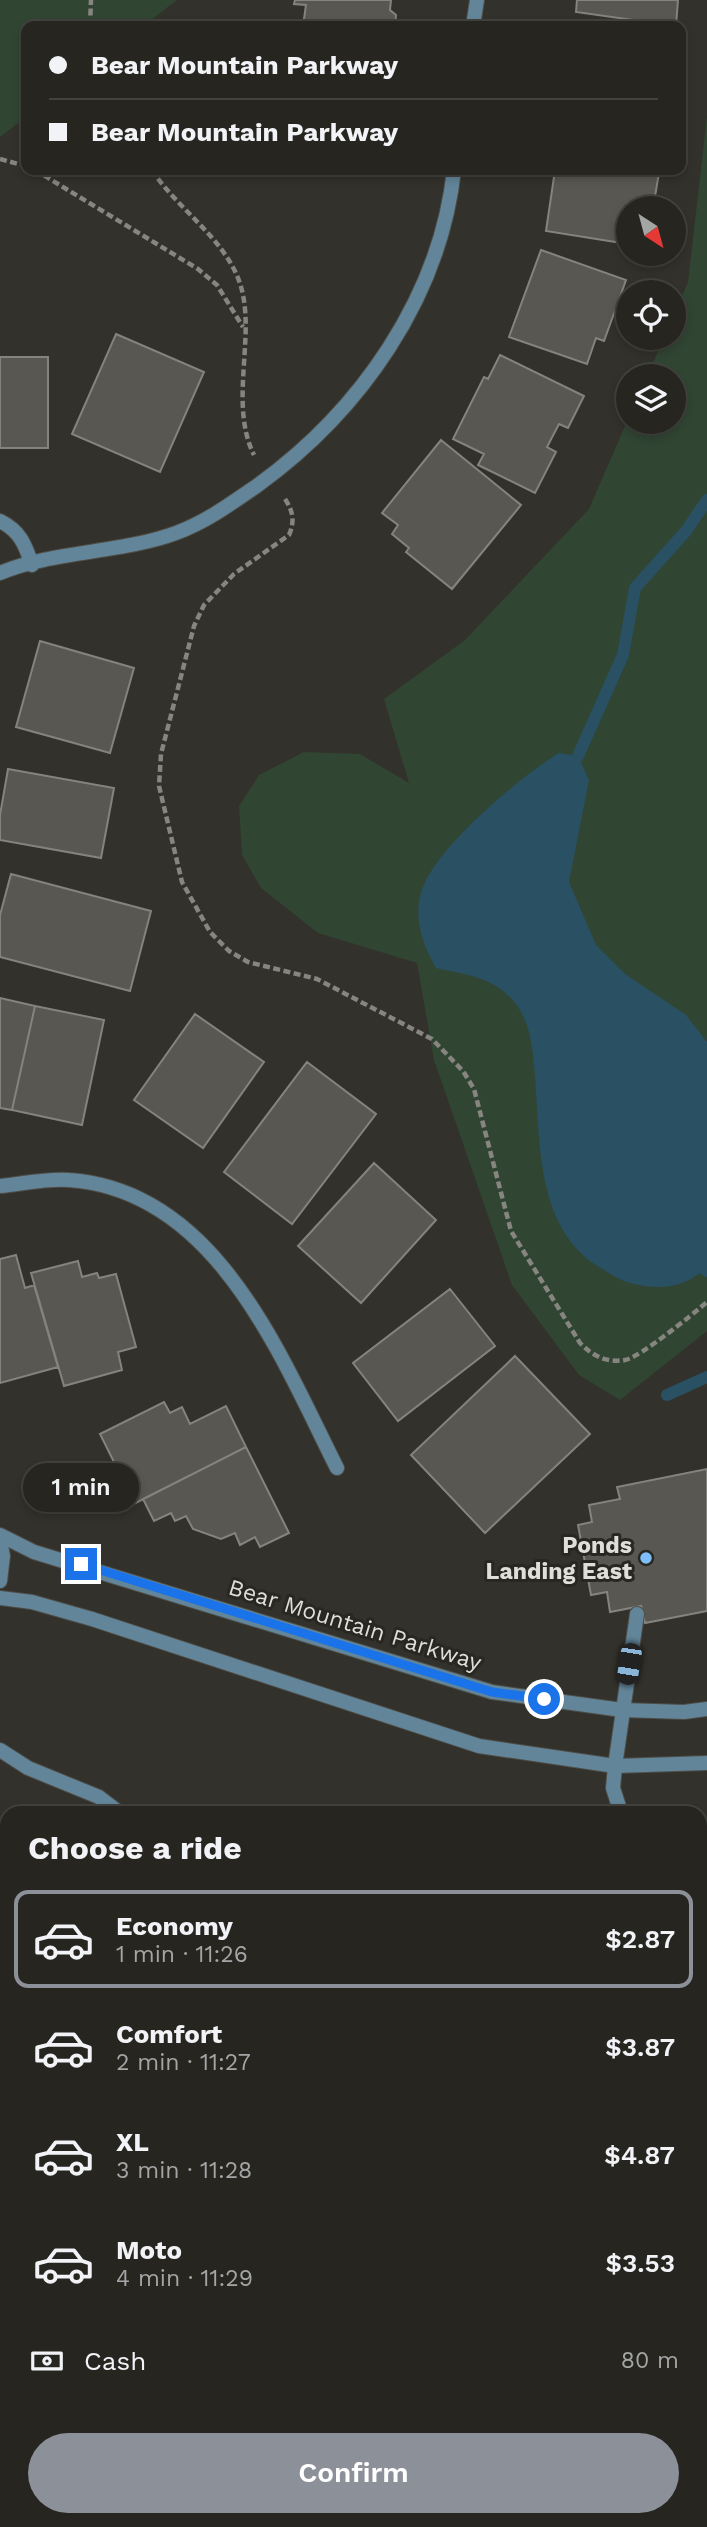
<!DOCTYPE html>
<html lang="en">
<head>
<meta charset="utf-8">
<style>
  body { margin:0; font-family:"Work Sans",sans-serif; background:#2e2d29; color:#f1f3f6; height:100vh; display:flex; flex-direction:column; font-size:26px; white-space:nowrap }
  * { box-sizing:border-box; margin:0 }
  p { font-size:23px; color:#a4a5a5 }
  .icon { flex:none; width:38px; height:38px; fill:none; stroke:currentColor; stroke-width:2; stroke-linecap:round; stroke-linejoin:round }
  .map { position:relative; flex:1; overflow:hidden }
  .side { position:absolute; left:0px; top:1806px; width:707px; height:721px; display:flex; flex-direction:column; background:#262520; border-radius:21px 21px 0 0; box-shadow:0 4px 10px #0003,0 0 0 2px #42423e }
  .side>* { flex:none }
  .banner { position:absolute; left:21px; top:21px; width:665px; height:154px; border-radius:14px; box-shadow:0 4px 10px #0003,0 0 0 2px #42423e; display:grid; align-content:center; height:154px; padding:0 28px; background:#262520 }
  .needle { width:46px; rotate:144deg }
  .buttons { position:absolute; left:616px; top:196px; display:grid; gap:14px }
  .buttons a { display:grid; place-items:center; width:70px; height:70px; border-radius:50%; background:#262520; box-shadow:0 4px 10px #0003,0 0 0 2px #42423e; font-size:35px }
  .end { position:absolute; width:32px; height:32px; margin:-16px; border:9px solid #1a73e8; background:#fff; box-shadow:0 0 0 4px #fff }
  .from { border-radius:50% }
  .bubble { position:absolute; height:49px; border-radius:24px; background:#262520; box-shadow:0 4px 10px #0003,0 0 0 2px #42423e; font-size:23px; font-weight:600; line-height:49px; text-align:center }
  .car { position:absolute; width:21px; height:42px; margin:-21px -10px; border-radius:9px; box-shadow:0 0 5px 2px #0007; background:linear-gradient(#222 24%,#8ab4d8 0 40%,#222 0 76%,#8ab4d8 0 86%,#222 0) }
  .banner b { display:flex; align-items:center; gap:24px; height:66px; font-size:26px }
  .banner b+b { border-top:2px solid #42423e }
  .banner i { width:18px; height:18px; background:#f1f3f6 }
  ul { padding:0; list-style:none }
  li { display:flex; align-items:center; gap:21px; height:98px; margin:0 14px 10px; padding:0 14px; border:4px solid transparent; border-radius:14px }
  li div { flex:1 }
  li b { display:block; font-size:26px }
  li em { font-style:normal; font-weight:600 }
  li.on { border-color:#8c9099 }
  li>.icon { width:63px; height:63px; stroke-width:1.5 }
  h2 { padding:0 28px; font-size:32px; line-height:84px }
  .pay { display:flex; align-items:center; gap:18px; height:77px; padding:0 28px; font-size:26px }
  .pay p { margin-inline-start:auto }
  .primary-button { display:flex; gap:14px; margin-top:auto; padding:14px 28px }
  .primary-button a { flex:1; height:80px; border-radius:42px; background:#8c9099; color:#fff; font-size:28px; font-weight:600; line-height:80px; text-align:center }
  .map>svg:first-child { display:block }
  .green { fill:#314533 }
  .water { fill:#2a5064 }
  .lines { fill:none; stroke-linecap:round; stroke-linejoin:round }
  .stream { stroke:#2a5064; stroke-width:12 }
  .building { fill:#585751; stroke:#85837d; stroke-width:2 }
  .service-casing { stroke:#4e4d47; stroke-width:16 }
  .minor-casing { stroke:#4e4d47; stroke-width:16 }
  .tertiary-casing { stroke:#4e4d47; stroke-width:16 }
  .path { stroke:#868580; stroke-width:4.5; stroke-dasharray:7 3.5; stroke-linecap:butt }
  .service { stroke:#62859a; stroke-width:14 }
  .minor { stroke:#62859a; stroke-width:14 }
  .tertiary { stroke:#62859a; stroke-width:14 }
  .route { stroke:#1a73e8; stroke-width:9 }
  .poi-dot { fill:#7ebdf9; stroke:#282721; stroke-width:2.5 }
  .labels { text-anchor:middle; dominant-baseline:central; stroke-width:6; stroke-linejoin:round; paint-order:stroke }
  .poi-label { font-size:23px; font-weight:bold; fill:#dfdeda; stroke:#282721; text-anchor:end }
  .street-label { font-size:23px; fill:#dfdeda; stroke:#282721 }
</style>
</head>
<body>
<div class="map">
<svg width="707" height="2527" viewBox="0 0 707 2527">
  <rect width="100%" height="100%" fill="#32312b"/>
  <path class="green" d="M 0,0 L 177,0 L 143,26 L 26,26 L 26,117 L 0,137 Z
    M 707,116 L 707,1331 L 620,1400 L 579,1375 L 512,1285 L 434,1060 L 417,963 L 318,933 L 261,888 L 242,855 L 239,806 L 259,775 L 304,752 L 360,754 L 409,783 L 384,699 L 465,640 L 589,509 L 628,419 L 628,422 L 674,422 L 674,376 L 647,376 L 664,338 L 674,338 L 674,315 L 688,282 Z
    M 0,1991 L 7,2003 L 7,2520 L 569,2520 L 576,2527 L 0,2527 Z"/>
  <path class="water" d="M 559,753 L 578,756 L 589,780 L 569,882 L 596,945 L 625,974 L 686,1015 L 707,1042 L 707,1266 C 686,1288 663,1290 634,1284 C 620,1281 609,1273 596,1265 C 536,1226 540,1140 535,1076 C 533,1052 531,1024 516,1004 C 495,977 467,975 436,968 C 422,944 412,915 423,887 C 439,845 521,776 559,753 Z"/>
  <g class="lines">
    <path class="stream" d="M 578,756 L 623,655 L 635,588 L 686,531 L 707,500
      M 704,1269 L 707,1271
      M 667,1395 L 707,1377
      M 0,2257 L 7,2257
      M 383,2520 L 384,2527"/>
  </g>
  <path class="building" d="M 295,0 L 391,0 L 390,10 L 396,15 L 395,26 L 303,26 L 306,5 L 294,4 Z
    M 577,0 L 678,0 L 676,26 L 576,12 Z
    M 555,170 L 647,170 L 659,173 L 653,208 L 628,208 L 628,244 L 546,231 Z
    M 541,250 L 626,280 L 604,341 L 596,338 L 587,364 L 509,337 Z
    M 116,334 L 204,372 L 160,472 L 72,434 Z
    M 500,355 L 584,396 L 568,428 L 559,424 L 547,447 L 556,452 L 535,493 L 478,465 L 484,454 L 453,439 L 484,377 L 488,379 Z
    M 0,357 L 48,357 L 48,448 L 0,448 Z
    M 441,440 L 521,505 L 452,589 L 406,552 L 409,548 L 392,534 L 398,525 L 382,513 Z
    M 40,641 L 134,668 L 110,753 L 16,727 Z
    M 8,769 L 114,788 L 101,858 L 0,840 L 0,815 Z
    M 11,874 L 151,911 L 130,991 L 0,957 L 0,915 Z
    M 0,998 L 35,1006 L 12,1110 L 0,1108 Z
    M 35,1006 L 104,1020 L 82,1125 L 12,1110 Z
    M 195,1014 L 264,1062 L 203,1148 L 134,1100 Z
    M 307,1062 L 376,1114 L 292,1224 L 224,1172 Z
    M 374,1163 L 436,1220 L 361,1303 L 298,1246 Z
    M 16,1255 L 25,1288 L 34,1285 L 58,1367 L 0,1383 L 0,1259 Z
    M 78,1261 L 82,1277 L 97,1273 L 99,1278 L 116,1274 L 136,1347 L 118,1352 L 122,1370 L 64,1386 L 31,1273 Z
    M 450,1289 L 495,1346 L 398,1421 L 353,1363 Z
    M 515,1356 L 590,1434 L 485,1533 L 411,1455 Z
    M 164,1402 L 170,1413 L 182,1407 L 190,1424 L 226,1406 L 246,1447 L 126,1508 L 109,1475 L 118,1470 L 100,1434 Z
    M 246,1447 L 289,1533 L 260,1547 L 255,1537 L 240,1545 L 235,1533 L 221,1539 L 193,1529 L 186,1516 L 175,1521 L 171,1513 L 154,1521 L 143,1499 Z
    M 707,1469 L 707,1611 L 645,1623 L 641,1606 L 610,1612 L 607,1592 L 591,1595 L 578,1525 L 592,1522 L 589,1505 L 620,1499 L 617,1487 Z
    M 707,2367 L 707,2446 L 700,2452 L 700,2373 Z
    M 707,2461 L 707,2527 L 668,2527 L 662,2520 L 700,2520 L 700,2467 Z"/>
  <g class="lines">
    <defs>
      <path id="service" d="M 621,1813 L 613,1788 L 615,1766 L 637,1614
        M 700,1934 L 707,1941"/>
      <path id="minor" d="M 473,26 L 477,0
        M 0,521 C 20,531 25,544 32,565
        M 0,573 C 52,551 122,553 176,533 C 206,522 232,503 258,485 C 360,411 440,298 454,170
        M 0,1186 C 22,1184 47,1178 69,1180 C 216,1190 280,1355 337,1468
        M 0,1750 L 28,1768 L 99,1797 L 120,1813
        M 700,2278 L 707,2287"/>
      <path id="tertiary" d="M 0,1535 L 34,1552 L 492,1692 L 622,1710 L 684,1712 L 707,1709
        M 0,1540 L 3,1556 L 0,1581
        M 0,1598 L 32,1602 L 92,1619 L 479,1746 L 615,1766 L 707,1763"/>
    </defs>
    <use href="#service" class="service-casing"/>
    <use href="#minor" class="minor-casing"/>
    <use href="#tertiary" class="tertiary-casing"/>
    <path class="path" d="M 90,26 L 91,0
      M 0,159 L 26,166
      M 35,170 L 198,269 L 217,285 L 243,327
      M 152,170 C 179,212 233,243 243,295 C 253,344 230,407 254,455
      M 285,499 C 293,511 295,521 289,535 L 234,574 L 204,605 L 194,626 L 161,754 L 159,786 L 182,882 L 210,932 L 229,951 L 248,962 L 317,979 L 432,1039 L 463,1071 L 474,1089 L 511,1231 L 580,1343 C 593,1356 606,1363 625,1360 C 639,1358 693,1314 707,1302"/>
    <use href="#service" class="service"/>
    <use href="#minor" class="minor"/>
    <use href="#tertiary" class="tertiary"/>
  </g>
  <g class="lines">
    <path class="route" d="M 81,1564 L 492,1692 L 544,1699"/>
  </g>
  <circle class="poi-dot" cx="646" cy="1558" r="7"/>
  <g class="labels">
    <g class="poi-label">
      <text x="632" y="1545">Ponds<tspan x="632" dy="26">Landing East</tspan></text>
    </g>
    <g class="street-label">
      <text transform="translate(355 1625) rotate(17)">Bear Mountain Parkway</text>
    </g>
  </g>
</svg>
<div class="buttons">
<a><svg class="needle" viewBox="-14 -14 28 28"><path d="M0-13l5 13h-10z" fill="#e53935"/><path d="M0 13l5-13h-10z" fill="#a4a5a5"/></svg></a>
<a><svg class="icon" aria-label="locate" viewBox="0 0 24 24"><circle cx="12" cy="12" r="6"/><path d="M12 2v4M12 18v4M2 12h4M18 12h4"/></svg></a>
<a><svg class="icon" aria-label="layers" viewBox="0 0 24 24"><path d="M12 4l9 5-9 5-9-5zM3 14l9 5 9-5"/></svg></a>
</div>
<i class="end from" style="left:544px;top:1699px"></i>
<i class="end" style="left:81px;top:1564px"></i>
<div class="bubble" style="left:23px;top:1463px;width:116px">1 min</div>
<i class="car" style="left:629px;top:1664px;rotate:189deg"></i>
<div class="banner">
<b><i class="from"></i>Bear Mountain Parkway</b>
<b><i></i>Bear Mountain Parkway</b>
</div>
<section class="side">
<h2>Choose a ride</h2>
<ul>
<li class="on"><svg class="icon" aria-label="car" viewBox="0 0 24 24"><path d="M5 17H2v-5l4-1 3-4h7l3 4 3 1v5h-3M9 17h6M6 11h13"/><circle cx="7" cy="17" r="2"/><circle cx="17" cy="17" r="2"/></svg><div><b>Economy</b><p>1 min · 11:26</p></div><em>$2.87</em></li>
<li><svg class="icon" aria-label="car" viewBox="0 0 24 24"><path d="M5 17H2v-5l4-1 3-4h7l3 4 3 1v5h-3M9 17h6M6 11h13"/><circle cx="7" cy="17" r="2"/><circle cx="17" cy="17" r="2"/></svg><div><b>Comfort</b><p>2 min · 11:27</p></div><em>$3.87</em></li>
<li><svg class="icon" aria-label="car" viewBox="0 0 24 24"><path d="M5 17H2v-5l4-1 3-4h7l3 4 3 1v5h-3M9 17h6M6 11h13"/><circle cx="7" cy="17" r="2"/><circle cx="17" cy="17" r="2"/></svg><div><b>XL</b><p>3 min · 11:28</p></div><em>$4.87</em></li>
<li><svg class="icon" aria-label="car" viewBox="0 0 24 24"><path d="M5 17H2v-5l4-1 3-4h7l3 4 3 1v5h-3M9 17h6M6 11h13"/><circle cx="7" cy="17" r="2"/><circle cx="17" cy="17" r="2"/></svg><div><b>Moto</b><p>4 min · 11:29</p></div><em>$3.53</em></li>
</ul>
<div class="pay"><svg class="icon" aria-label="cash" viewBox="0 0 24 24"><path d="M3 7h18v10H3z"/><circle cx="12" cy="12" r="2"/></svg>Cash<p>80 m</p></div>
<div class="primary-button"><a>Confirm</a></div>
</section>
</div>
</body>
</html>
